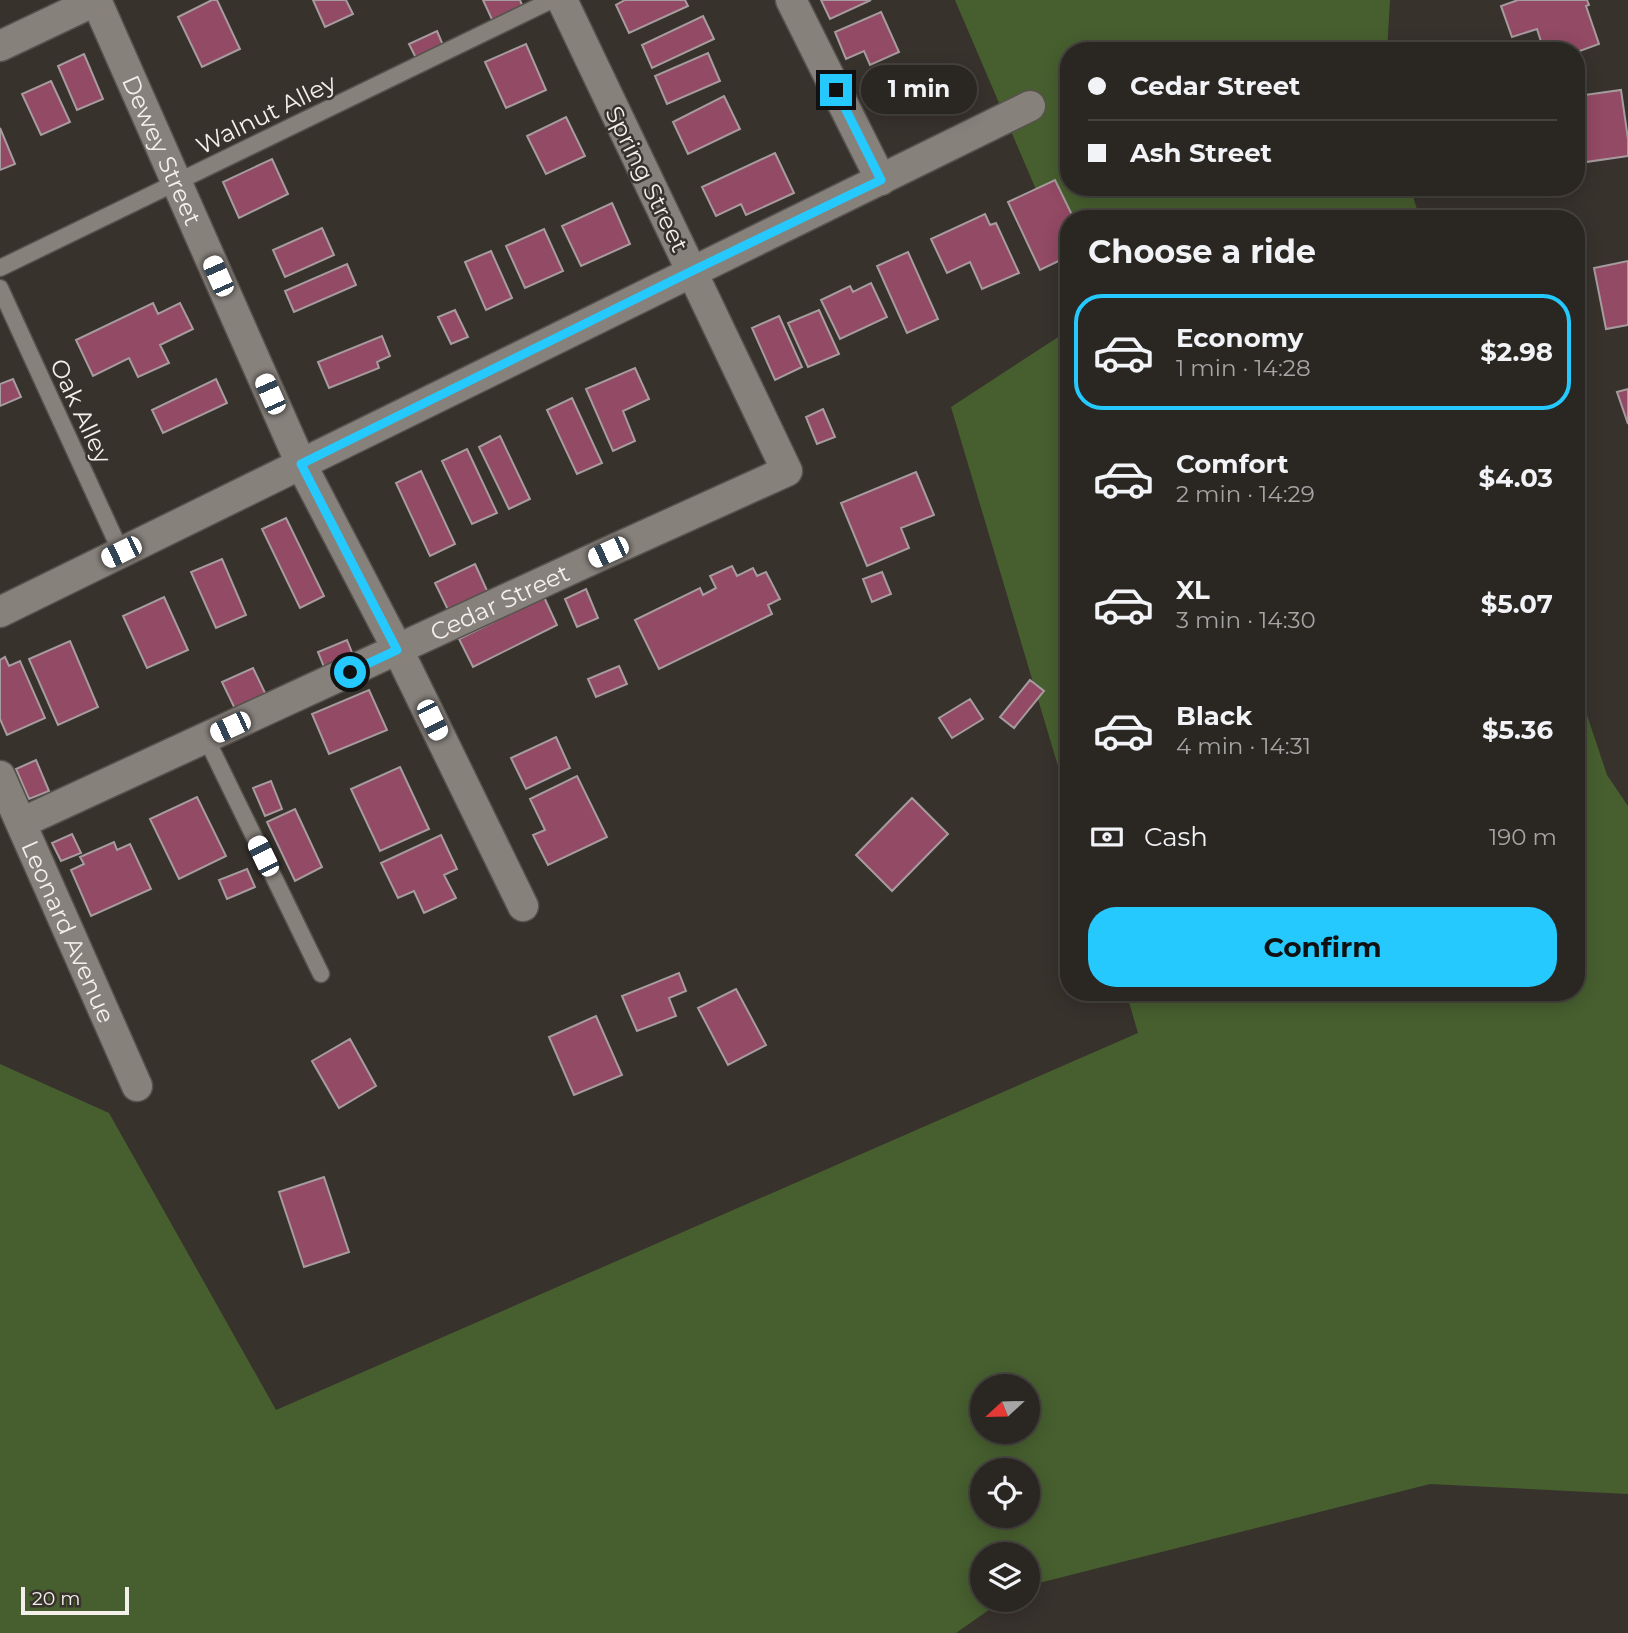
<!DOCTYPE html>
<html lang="en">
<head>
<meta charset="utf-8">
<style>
  body { margin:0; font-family:Montserrat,sans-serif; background:#36322f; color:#f1f3f6; height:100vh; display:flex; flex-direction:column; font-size:26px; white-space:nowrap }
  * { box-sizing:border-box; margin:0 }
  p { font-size:23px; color:#a5a5a5 }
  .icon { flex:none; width:38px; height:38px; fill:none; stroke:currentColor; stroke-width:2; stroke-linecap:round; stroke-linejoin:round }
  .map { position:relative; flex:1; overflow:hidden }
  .panel { position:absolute; left:1060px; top:210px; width:525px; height:791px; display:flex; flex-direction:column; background:#2a2622; border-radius:28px; box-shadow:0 4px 18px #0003,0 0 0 2px #464340 }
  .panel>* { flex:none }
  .guide { position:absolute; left:1060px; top:42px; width:525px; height:154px; border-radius:28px; box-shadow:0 4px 18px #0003,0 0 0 2px #464340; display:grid; align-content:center; height:154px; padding:0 28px; background:#2a2622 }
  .needle { width:46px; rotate:248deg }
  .buttons { position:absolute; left:970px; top:1374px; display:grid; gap:14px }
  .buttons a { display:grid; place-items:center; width:70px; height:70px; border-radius:50%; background:#2a2622; box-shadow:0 4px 18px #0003,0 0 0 2px #464340; font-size:35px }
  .scale { position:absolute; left:21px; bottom:18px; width:108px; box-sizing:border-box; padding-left:7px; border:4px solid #f3f0ec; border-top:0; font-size:19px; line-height:24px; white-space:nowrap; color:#f3f0ec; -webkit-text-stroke:5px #38322d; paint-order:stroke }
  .end { position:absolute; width:32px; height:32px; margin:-16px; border:9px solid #25c9fe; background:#111; box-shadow:0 0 0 4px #111 }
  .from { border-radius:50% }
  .bubble { position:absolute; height:49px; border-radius:24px; background:#2a2622; box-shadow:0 4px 18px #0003,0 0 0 2px #464340; font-size:23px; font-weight:700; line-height:49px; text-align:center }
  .car { position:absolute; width:21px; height:42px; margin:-21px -10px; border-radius:9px; box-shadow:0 0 5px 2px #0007; background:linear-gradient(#fff 24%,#345 0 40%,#fff 0 76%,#345 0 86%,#fff 0) }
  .guide b { display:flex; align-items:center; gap:24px; height:66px; font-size:26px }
  .guide b+b { border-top:2px solid #464340 }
  .guide i { width:18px; height:18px; background:#f1f3f6 }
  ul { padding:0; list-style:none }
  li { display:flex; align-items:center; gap:21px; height:116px; margin:0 14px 10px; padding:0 14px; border:4px solid transparent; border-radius:28px }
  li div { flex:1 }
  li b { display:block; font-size:26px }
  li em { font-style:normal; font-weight:700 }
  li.on { border-color:#25c9fe }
  li>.icon { width:63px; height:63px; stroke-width:1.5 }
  h2 { padding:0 28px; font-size:32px; line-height:84px }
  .pay { display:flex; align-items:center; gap:18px; height:77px; padding:0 28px; font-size:26px }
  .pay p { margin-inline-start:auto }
  .cta { display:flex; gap:14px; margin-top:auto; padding:14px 28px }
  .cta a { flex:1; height:80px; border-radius:28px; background:#25c9fe; color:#111; font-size:28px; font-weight:700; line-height:80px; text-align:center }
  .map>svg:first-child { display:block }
  .green { fill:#475f2f; fill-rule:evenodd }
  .building { fill:#934a64; stroke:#a69c9f; stroke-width:2 }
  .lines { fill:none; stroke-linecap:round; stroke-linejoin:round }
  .lane-casing { stroke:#56524d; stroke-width:19 }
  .street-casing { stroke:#56524d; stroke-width:33 }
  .lane { stroke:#87817b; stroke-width:16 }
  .street { stroke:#87817b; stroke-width:30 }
  .route { stroke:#25c9fe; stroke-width:9 }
  .labels { text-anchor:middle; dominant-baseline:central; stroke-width:5; stroke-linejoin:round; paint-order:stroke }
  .street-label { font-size:24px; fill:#f3f0ec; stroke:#38322d }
</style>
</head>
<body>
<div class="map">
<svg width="1628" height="1633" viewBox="0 0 1628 1633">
  <rect width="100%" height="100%" fill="#38322d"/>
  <path class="green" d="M 955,0 L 1390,0 L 1387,51 L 1069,51 L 1069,187 L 1410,187 L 1420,219 L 1069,219 L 1069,267 Z
    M 1069,330 L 1069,803 L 951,407 Z
    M 1577,685 L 1607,775 L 1628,806 L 1628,1494 L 1430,1484 L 1027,1586 L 1027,1554 L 982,1554 L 982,1600 L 1003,1600 L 956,1633 L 0,1633 L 0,1064 L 109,1113 L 276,1410 L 1138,1033 L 1126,992 L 1577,992 ZM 1027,1386 L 1027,1432 L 982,1432 L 982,1386 ZM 982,1470 L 1027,1470 L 1027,1516 L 982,1516 Z"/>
  <path class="building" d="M 212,0 L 217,0 L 240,49 L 202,67 L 178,17 Z
    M 313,0 L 346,0 L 353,14 L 325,27 Z
    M 483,0 L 520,0 L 525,12 L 495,26 Z
    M 625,0 L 685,0 L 688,6 L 629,33 L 616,5 Z
    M 821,0 L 871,0 L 830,19 Z
    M 1518,0 L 1587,0 L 1589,5 L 1586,6 L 1599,44 L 1577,52 L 1544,51 L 1537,29 L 1512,37 L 1501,6 Z
    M 881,12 L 899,52 L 870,65 L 864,51 L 846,59 L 835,32 Z
    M 703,16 L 714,39 L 652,68 L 642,45 Z
    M 437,31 L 445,50 L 418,62 L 409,44 Z
    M 526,44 L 546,90 L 506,108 L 485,62 Z
    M 708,53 L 720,81 L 667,104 L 655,76 Z
    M 84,54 L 103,99 L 77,110 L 58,66 Z
    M 51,81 L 70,122 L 41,135 L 22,94 Z
    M 1621,90 L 1628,139 L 1628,156 L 1579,163 L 1577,150 L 1577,96 Z
    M 724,96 L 740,129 L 688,154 L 673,122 Z
    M 566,117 L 585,156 L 546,174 L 527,136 Z
    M 0,128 L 15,164 L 0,170 Z
    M 775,153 L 794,193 L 746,215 L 741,204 L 716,216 L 702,187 Z
    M 272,159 L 288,194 L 239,218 L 223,182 Z
    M 1055,180 L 1074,219 L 1069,219 L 1069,256 L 1040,270 L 1008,202 Z
    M 612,203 L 630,244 L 581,266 L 562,226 Z
    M 985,214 L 990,225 L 996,223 L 1019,273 L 982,289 L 970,262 L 947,273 L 931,239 Z
    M 322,228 L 334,255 L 285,277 L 273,250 Z
    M 544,229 L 563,271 L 525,288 L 506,246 Z
    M 491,251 L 512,298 L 486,310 L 465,262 Z
    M 908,252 L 938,319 L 907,333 L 877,266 Z
    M 1628,261 L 1628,325 L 1606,329 L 1594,268 Z
    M 347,264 L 356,285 L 294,312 L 285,291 Z
    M 871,283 L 887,317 L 840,339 L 821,300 L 850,286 L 853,292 Z
    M 153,303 L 158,314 L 180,303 L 193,329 L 160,345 L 169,363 L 138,377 L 129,358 L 93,376 L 76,340 Z
    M 455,310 L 468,337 L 451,344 L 438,317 Z
    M 819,310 L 839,354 L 808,367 L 788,323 Z
    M 779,316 L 802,367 L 775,380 L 752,328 Z
    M 382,336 L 390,356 L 377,362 L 379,368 L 329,388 L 318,362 Z
    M 635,368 L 649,399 L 623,411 L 635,441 L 613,451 L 586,389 Z
    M 13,379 L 21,397 L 0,406 L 0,384 Z
    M 216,379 L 227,403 L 163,433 L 152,410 Z
    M 1628,389 L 1628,424 L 1617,392 Z
    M 572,398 L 602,463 L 577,474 L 547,410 Z
    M 823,409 L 835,437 L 817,444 L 806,417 Z
    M 500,436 L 530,499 L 509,509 L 479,447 Z
    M 467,449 L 497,513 L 472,524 L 442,461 Z
    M 421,471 L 455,544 L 430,556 L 396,483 Z
    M 916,472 L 934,515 L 901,528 L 909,548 L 867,566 L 841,503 Z
    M 286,518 L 324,596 L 300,608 L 262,529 Z
    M 222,559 L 246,615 L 216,628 L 191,572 Z
    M 475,564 L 489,595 L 450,614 L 435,583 Z
    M 732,566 L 737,576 L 753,568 L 757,576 L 766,572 L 780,599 L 768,605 L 772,614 L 659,669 L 635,620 L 700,588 L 703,595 L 716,588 L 710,576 Z
    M 882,572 L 891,594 L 872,602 L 863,579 Z
    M 586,589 L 598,618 L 577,627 L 565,599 Z
    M 164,597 L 188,650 L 147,668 L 123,616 Z
    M 544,597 L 557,625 L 473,667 L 459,639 Z
    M 347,640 L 353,655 L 324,667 L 318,652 Z
    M 70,641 L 98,707 L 58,725 L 29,659 Z
    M 5,657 L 9,666 L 20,661 L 45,718 L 7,735 L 0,719 L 0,660 Z
    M 619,666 L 627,684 L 596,697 L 588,679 Z
    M 253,668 L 267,697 L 236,711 L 222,682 Z
    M 1030,680 L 1044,691 L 1014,728 L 1000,717 Z
    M 369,690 L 387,730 L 329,754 L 312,714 Z
    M 970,699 L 983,719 L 952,738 L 939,718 Z
    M 556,737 L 570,768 L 526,789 L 511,758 Z
    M 36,760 L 49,791 L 29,799 L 16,769 Z
    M 400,767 L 429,829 L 380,851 L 351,789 Z
    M 577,776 L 607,837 L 548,865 L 533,835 L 545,830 L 530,799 Z
    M 271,781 L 282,809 L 265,816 L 253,788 Z
    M 197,797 L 226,856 L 179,879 L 150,819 Z
    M 912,798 L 948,834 L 892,891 L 856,855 Z
    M 295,809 L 322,867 L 295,881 L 267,822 Z
    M 72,834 L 81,853 L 61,861 L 52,843 Z
    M 441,835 L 457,869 L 444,875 L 456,898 L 424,913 L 414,891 L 398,898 L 381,863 Z
    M 114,842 L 117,850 L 130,844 L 151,889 L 91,916 L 71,870 L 84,864 L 80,857 Z
    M 247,869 L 255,887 L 227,899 L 219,880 Z
    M 679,973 L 686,991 L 669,998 L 676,1016 L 637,1031 L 622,996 Z
    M 736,989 L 766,1045 L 728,1065 L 698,1008 Z
    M 596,1016 L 622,1075 L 574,1095 L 549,1037 Z
    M 350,1039 L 376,1086 L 339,1108 L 312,1061 Z
    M 324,1177 L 349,1252 L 304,1267 L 279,1192 Z"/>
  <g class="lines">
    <defs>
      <path id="lane" d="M 0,268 L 552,0
        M 0,288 L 121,552
        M 206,738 L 321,974"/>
      <g id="street">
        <path id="s1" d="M 96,0 L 301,464 L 398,650 L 523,906"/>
        <path d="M 791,0 L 881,180"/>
        <path d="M 0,46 L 97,0"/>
        <path d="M 0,612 L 1030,106"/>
        <path id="s2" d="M 0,776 L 137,1086"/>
        <path id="s3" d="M 21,823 L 608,552 L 787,471 L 562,0"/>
      </g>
    </defs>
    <use href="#lane" class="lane-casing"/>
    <use href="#street" class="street-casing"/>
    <use href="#lane" class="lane"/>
    <use href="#street" class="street"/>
  </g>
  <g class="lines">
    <path class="route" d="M 350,672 L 397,650 L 301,464 L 692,271 L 881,180 L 836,90"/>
  </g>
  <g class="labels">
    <g class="street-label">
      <text transform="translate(266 114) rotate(-26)">Walnut Alley</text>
      <text stroke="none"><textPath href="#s1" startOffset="164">Dewey Street</textPath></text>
      <text transform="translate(647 179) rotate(64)">Spring Street</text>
      <text transform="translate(81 411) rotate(65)">Oak Alley</text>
      <text stroke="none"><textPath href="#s3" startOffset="527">Cedar Street</textPath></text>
      <text stroke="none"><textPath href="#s2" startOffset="170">Leonard Avenue</textPath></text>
    </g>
  </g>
</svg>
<div class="buttons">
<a><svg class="needle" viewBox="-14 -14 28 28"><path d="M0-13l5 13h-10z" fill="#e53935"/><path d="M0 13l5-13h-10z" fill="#a5a5a5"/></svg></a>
<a><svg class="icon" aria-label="locate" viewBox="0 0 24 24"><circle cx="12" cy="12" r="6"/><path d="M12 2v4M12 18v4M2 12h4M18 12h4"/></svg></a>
<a><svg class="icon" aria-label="layers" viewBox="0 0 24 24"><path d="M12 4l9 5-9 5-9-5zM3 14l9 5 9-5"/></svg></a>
</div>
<div class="scale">20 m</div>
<i class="end from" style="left:350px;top:672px"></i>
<i class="end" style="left:836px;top:90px"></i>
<div class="bubble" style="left:861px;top:65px;width:116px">1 min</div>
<i class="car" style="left:218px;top:276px;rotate:336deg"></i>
<i class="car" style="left:270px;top:394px;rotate:336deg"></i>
<i class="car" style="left:121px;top:552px;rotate:244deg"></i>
<i class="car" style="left:608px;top:552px;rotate:245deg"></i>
<i class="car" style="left:432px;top:720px;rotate:154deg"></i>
<i class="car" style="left:230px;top:727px;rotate:245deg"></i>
<i class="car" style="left:263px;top:856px;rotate:334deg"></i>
<div class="guide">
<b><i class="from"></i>Cedar Street</b>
<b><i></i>Ash Street</b>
</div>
<section class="panel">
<h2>Choose a ride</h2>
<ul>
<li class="on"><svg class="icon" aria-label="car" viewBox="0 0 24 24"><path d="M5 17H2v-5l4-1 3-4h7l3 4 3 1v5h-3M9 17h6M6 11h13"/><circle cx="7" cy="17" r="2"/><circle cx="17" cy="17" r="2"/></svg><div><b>Economy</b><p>1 min · 14:28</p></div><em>$2.98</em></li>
<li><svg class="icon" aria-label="car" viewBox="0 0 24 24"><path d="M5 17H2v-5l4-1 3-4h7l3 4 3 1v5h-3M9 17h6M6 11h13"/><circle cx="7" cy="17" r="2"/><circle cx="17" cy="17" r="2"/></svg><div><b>Comfort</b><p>2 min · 14:29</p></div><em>$4.03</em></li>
<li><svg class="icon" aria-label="car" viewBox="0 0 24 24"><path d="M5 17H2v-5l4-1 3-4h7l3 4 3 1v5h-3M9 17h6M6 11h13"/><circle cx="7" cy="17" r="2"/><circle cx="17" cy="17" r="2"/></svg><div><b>XL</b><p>3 min · 14:30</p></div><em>$5.07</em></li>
<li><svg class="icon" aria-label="car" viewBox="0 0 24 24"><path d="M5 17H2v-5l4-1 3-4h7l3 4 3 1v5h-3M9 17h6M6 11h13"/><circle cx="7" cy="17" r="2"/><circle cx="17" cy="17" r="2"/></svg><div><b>Black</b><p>4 min · 14:31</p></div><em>$5.36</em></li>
</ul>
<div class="pay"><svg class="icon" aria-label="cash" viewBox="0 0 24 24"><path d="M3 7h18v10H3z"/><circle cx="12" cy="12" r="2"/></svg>Cash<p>190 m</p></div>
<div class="cta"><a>Confirm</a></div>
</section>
</div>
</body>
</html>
